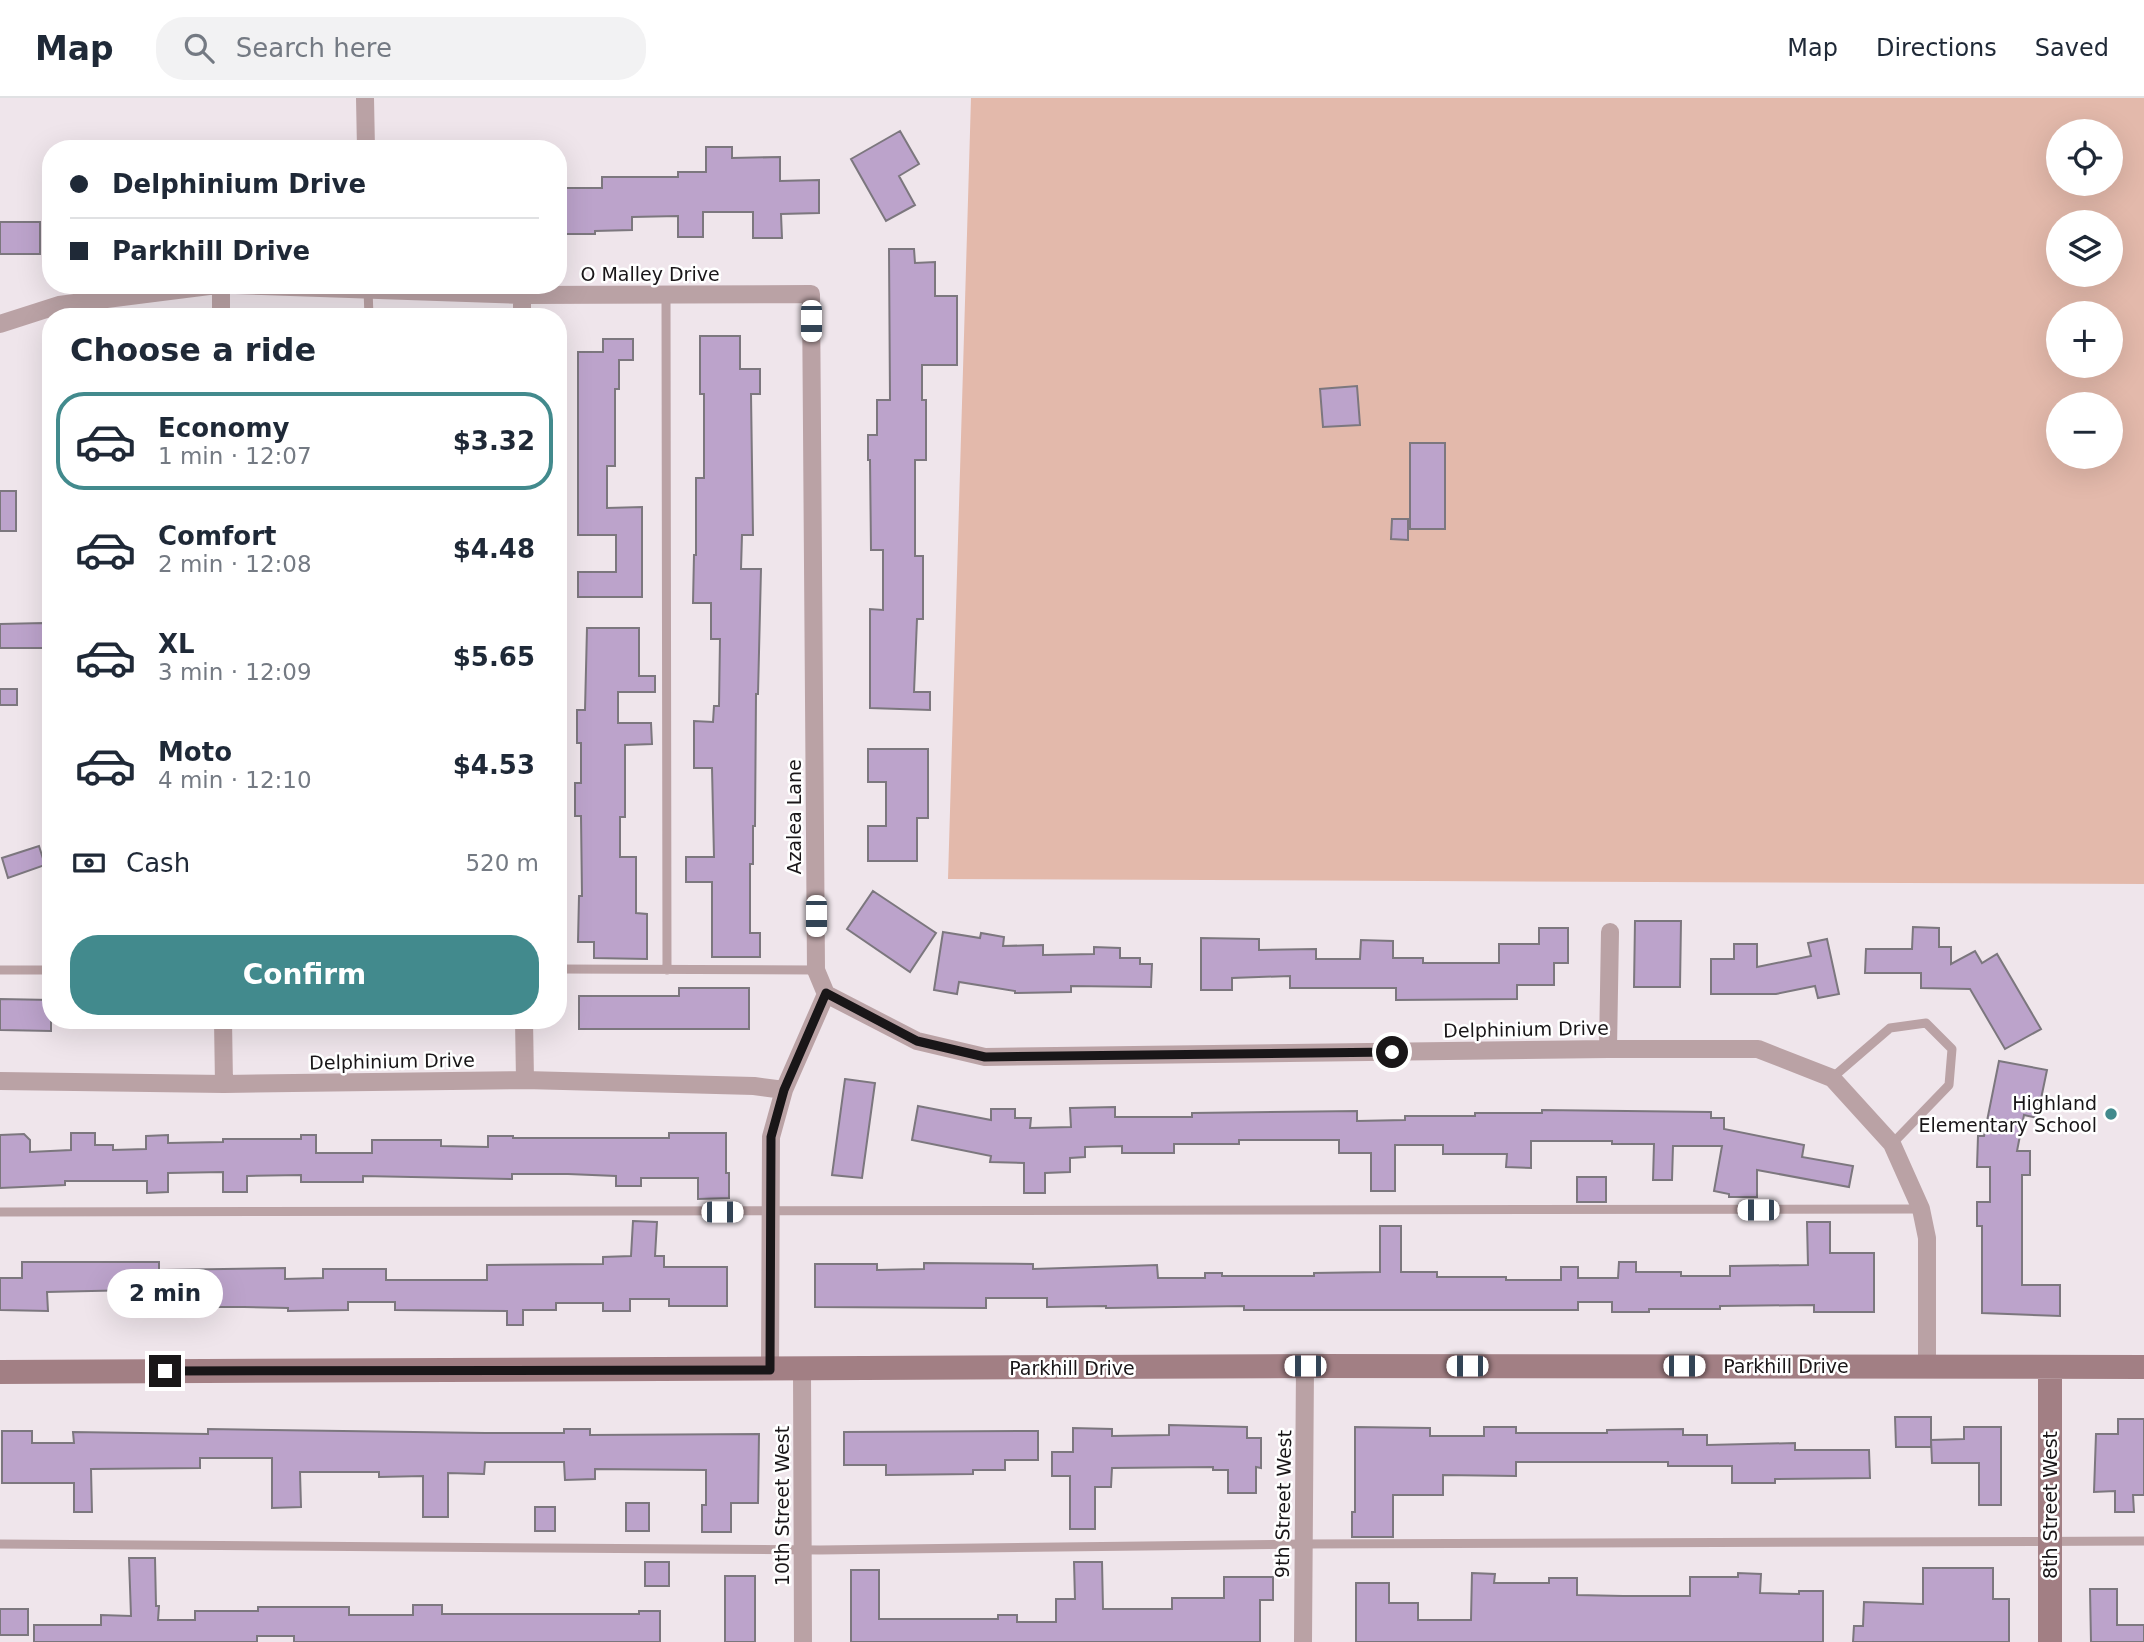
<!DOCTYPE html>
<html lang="en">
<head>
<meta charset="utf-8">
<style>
  body { margin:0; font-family:"DejaVu Sans",sans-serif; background:#f2f2f3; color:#1f2937; height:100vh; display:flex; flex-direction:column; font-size:26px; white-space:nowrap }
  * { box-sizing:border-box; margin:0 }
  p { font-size:23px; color:#747a83 }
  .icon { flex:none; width:38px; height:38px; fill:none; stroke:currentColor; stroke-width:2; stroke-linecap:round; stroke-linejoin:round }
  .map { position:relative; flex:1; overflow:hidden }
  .panel { position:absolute; left:42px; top:210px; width:525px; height:721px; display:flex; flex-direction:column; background:#fff; border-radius:28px; box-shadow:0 7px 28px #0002 }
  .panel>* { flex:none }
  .guide { position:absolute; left:42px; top:42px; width:525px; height:154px; border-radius:28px; box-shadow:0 7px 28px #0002; display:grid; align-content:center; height:154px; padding:0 28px; background:#fff }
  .controls { position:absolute; left:2046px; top:21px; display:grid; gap:14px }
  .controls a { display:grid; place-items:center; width:77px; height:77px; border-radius:50%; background:#fff; box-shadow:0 7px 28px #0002; font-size:35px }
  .end { position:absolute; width:32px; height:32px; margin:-16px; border:9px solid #191618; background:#fff; box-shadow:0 0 0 4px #fff }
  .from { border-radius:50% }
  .bubble { position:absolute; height:49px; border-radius:24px; background:#fff; box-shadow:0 7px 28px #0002; font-size:23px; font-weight:600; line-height:49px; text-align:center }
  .car { position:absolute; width:21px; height:42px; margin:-21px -10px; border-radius:9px; box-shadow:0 0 5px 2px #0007; background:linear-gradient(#fff 24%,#345 0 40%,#fff 0 76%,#345 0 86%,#fff 0) }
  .guide b { display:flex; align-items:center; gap:24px; height:66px; font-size:26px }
  .guide b+b { border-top:2px solid #e0e1e3 }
  .guide i { width:18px; height:18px; background:#1f2937 }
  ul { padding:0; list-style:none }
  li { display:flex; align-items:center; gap:21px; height:98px; margin:0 14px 10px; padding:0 14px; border:4px solid transparent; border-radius:28px }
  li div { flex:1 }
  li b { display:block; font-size:26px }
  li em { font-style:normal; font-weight:600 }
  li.on { border-color:#428a8d }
  li>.icon { width:63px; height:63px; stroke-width:1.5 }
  h2 { padding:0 28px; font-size:32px; line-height:84px }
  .pay { display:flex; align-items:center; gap:18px; height:77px; padding:0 28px; font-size:26px }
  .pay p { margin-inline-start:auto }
  .primary-button { display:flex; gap:14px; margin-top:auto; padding:14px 28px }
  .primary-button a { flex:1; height:80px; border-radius:28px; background:#428a8d; color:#fff; font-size:28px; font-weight:600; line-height:80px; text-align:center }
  header { display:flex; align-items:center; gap:42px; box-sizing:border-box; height:98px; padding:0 35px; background:#fff; border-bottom:2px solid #e0e1e3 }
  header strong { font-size:33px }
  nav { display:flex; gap:38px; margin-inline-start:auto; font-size:24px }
  .search { width:490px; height:63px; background:#f2f2f3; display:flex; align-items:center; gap:18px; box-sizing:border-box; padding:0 24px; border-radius:28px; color:#747a83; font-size:26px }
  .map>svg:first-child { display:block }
  .green { fill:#e3b9ab; fill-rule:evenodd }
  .building { fill:#bca3cb; stroke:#7c777e; stroke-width:2 }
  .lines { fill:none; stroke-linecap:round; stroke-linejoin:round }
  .lane { stroke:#baa2a5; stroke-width:9 }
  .street { stroke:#baa2a5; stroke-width:18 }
  .secondary { stroke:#a27f84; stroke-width:24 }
  .route { stroke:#191618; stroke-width:9 }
  .poi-dot { fill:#428a8d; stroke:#fff; stroke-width:2.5 }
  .labels { text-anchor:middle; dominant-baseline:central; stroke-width:5; stroke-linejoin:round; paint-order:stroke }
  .street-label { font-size:19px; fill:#191618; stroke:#fff }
  .poi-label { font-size:19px; fill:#191618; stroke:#fff; text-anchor:end }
</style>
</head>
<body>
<header>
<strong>Map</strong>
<div class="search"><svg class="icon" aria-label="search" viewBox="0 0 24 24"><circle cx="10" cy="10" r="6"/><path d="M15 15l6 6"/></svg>Search here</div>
<nav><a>Map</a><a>Directions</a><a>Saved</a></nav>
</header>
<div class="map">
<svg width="2144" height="1544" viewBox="0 0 2144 1544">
  <rect width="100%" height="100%" fill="#efe5eb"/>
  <path class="green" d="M 971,0 L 2144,0 L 2144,786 L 948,781 ZM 2058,33 L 2110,33 L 2110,86 L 2058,86 ZM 2058,124 L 2110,124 L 2110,177 L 2058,177 ZM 2058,215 L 2110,215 L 2110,268 L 2058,268 ZM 2058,306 L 2110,306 L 2110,359 L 2058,359 Z"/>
  <path class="building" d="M 900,33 L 919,66 L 899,78 L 915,107 L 886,123 L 851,61 Z
    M 706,49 L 732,49 L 732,60 L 780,59 L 780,83 L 819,82 L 819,115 L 781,116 L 782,140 L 753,140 L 753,114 L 703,114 L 703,139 L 678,139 L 678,118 L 632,119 L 632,132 L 595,133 L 595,136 L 558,136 L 558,90 L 602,90 L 602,79 L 678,79 L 678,74 L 706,74 Z
    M 0,124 L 40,124 L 40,156 L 0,156 Z
    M 889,151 L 914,151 L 915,165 L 935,164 L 935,198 L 957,198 L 957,267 L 922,267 L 922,302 L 926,302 L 926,362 L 915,362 L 915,458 L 923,458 L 923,521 L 917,521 L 914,594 L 930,594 L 930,612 L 870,610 L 870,511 L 883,512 L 883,452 L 871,452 L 870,362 L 868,362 L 868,337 L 877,337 L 877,302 L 890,302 Z
    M 700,238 L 740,238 L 740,271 L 760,271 L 760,296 L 751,296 L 753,437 L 742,437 L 741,471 L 761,471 L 758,596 L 756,596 L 755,728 L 753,728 L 753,766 L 750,766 L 750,835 L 760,835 L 760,859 L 712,859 L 712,784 L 686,784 L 686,759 L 714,759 L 712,670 L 694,670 L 694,623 L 713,624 L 714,608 L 719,608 L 720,541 L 711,541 L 711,505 L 693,505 L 694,457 L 696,457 L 696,380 L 704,380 L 704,296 L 700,296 Z
    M 603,241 L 633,241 L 633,262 L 619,262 L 619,291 L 615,291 L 615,368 L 607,368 L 607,410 L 642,409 L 642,499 L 578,499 L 578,474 L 616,474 L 616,437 L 578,437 L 578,254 L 603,254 Z
    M 1357,288 L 1360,327 L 1323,329 L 1320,291 Z
    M 1410,345 L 1445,345 L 1445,431 L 1410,431 Z
    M 0,393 L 16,393 L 16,433 L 0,433 Z
    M 1392,421 L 1408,421 L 1408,442 L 1391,441 Z
    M 43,525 L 43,550 L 0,550 L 0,526 Z
    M 587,530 L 639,530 L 639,578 L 655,578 L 655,594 L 618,594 L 618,625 L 651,625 L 652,646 L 625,647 L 625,719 L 620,719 L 620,759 L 636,759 L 636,815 L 647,816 L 647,861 L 594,860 L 594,844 L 578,844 L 579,798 L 582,798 L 581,718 L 575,718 L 575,685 L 581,685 L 581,645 L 577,645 L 577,612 L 585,612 Z
    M 0,591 L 17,591 L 17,607 L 0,607 Z
    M 868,651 L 928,651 L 928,720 L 917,720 L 917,763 L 868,763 L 868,728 L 886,728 L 886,684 L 868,684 Z
    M 39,748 L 45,767 L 8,780 L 2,760 Z
    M 873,793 L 936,835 L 910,874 L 847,831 Z
    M 1635,823 L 1681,823 L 1680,889 L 1634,889 Z
    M 1913,829 L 1939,830 L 1939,849 L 1951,849 L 1951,866 L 1975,853 L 1982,865 L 1997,856 L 2041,931 L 2005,951 L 1970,891 L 1921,890 L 1921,875 L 1865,875 L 1866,851 L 1912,851 Z
    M 1539,830 L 1568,830 L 1568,865 L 1554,865 L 1554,887 L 1517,887 L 1517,901 L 1396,902 L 1396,890 L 1290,890 L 1290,878 L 1232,880 L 1232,892 L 1201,892 L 1201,840 L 1259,841 L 1259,852 L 1316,851 L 1316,861 L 1360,861 L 1361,842 L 1393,843 L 1393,860 L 1423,860 L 1423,865 L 1499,865 L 1499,846 L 1539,846 Z
    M 943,834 L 980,840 L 981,835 L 1004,839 L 1003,848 L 1043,847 L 1043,857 L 1094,856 L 1094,849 L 1120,850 L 1120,860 L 1140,860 L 1140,866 L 1152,866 L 1151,889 L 1071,888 L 1071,894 L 1015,895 L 1015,893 L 959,884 L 957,896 L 934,892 Z
    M 1827,841 L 1839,896 L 1818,900 L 1815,888 L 1776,896 L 1711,896 L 1711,861 L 1734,861 L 1734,846 L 1757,846 L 1757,869 L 1811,858 L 1808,845 Z
    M 679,890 L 749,890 L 749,931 L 579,931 L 579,898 L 679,898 Z
    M 0,901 L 51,902 L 51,933 L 0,932 Z
    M 1999,963 L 2047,972 L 2037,1020 L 2024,1017 L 2017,1053 L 2030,1053 L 2030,1077 L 2022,1077 L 2022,1187 L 2060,1187 L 2060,1218 L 1982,1215 L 1982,1128 L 1977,1128 L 1977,1104 L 1990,1104 L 1990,1069 L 1977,1069 L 1978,1038 L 1984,1038 Z
    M 845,981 L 875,985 L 862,1080 L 832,1077 Z
    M 918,1008 L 991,1022 L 991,1011 L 1015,1011 L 1015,1020 L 1031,1020 L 1030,1030 L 1071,1029 L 1070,1010 L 1115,1009 L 1115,1019 L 1192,1019 L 1192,1015 L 1357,1013 L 1357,1023 L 1405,1022 L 1405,1018 L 1475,1018 L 1475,1015 L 1542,1015 L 1542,1012 L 1711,1014 L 1711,1020 L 1724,1020 L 1724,1031 L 1804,1047 L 1802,1059 L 1853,1068 L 1849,1089 L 1757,1072 L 1757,1099 L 1729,1099 L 1729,1096 L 1714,1093 L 1722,1048 L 1673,1048 L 1672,1082 L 1653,1082 L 1654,1046 L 1612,1046 L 1612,1043 L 1531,1043 L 1531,1070 L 1506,1069 L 1507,1056 L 1443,1056 L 1443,1047 L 1395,1047 L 1395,1093 L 1371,1093 L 1371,1055 L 1339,1055 L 1339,1042 L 1239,1042 L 1239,1046 L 1174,1046 L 1174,1055 L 1122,1055 L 1122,1048 L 1085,1049 L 1085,1059 L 1070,1060 L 1070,1074 L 1045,1075 L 1045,1095 L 1024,1095 L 1024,1065 L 990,1064 L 991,1058 L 912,1042 Z
    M 71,1035 L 95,1035 L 95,1047 L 113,1047 L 113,1052 L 146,1051 L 146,1038 L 168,1037 L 168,1045 L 223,1044 L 223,1041 L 301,1041 L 301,1037 L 316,1037 L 316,1055 L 372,1055 L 372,1042 L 441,1042 L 441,1048 L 488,1049 L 488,1038 L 513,1038 L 513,1040 L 669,1040 L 669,1035 L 726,1035 L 726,1075 L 729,1075 L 729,1100 L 698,1101 L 698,1080 L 641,1080 L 641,1088 L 616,1088 L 616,1078 L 568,1076 L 512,1076 L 512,1081 L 363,1078 L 363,1084 L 301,1084 L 301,1077 L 247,1078 L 247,1094 L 223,1094 L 223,1074 L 168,1075 L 168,1094 L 147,1095 L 147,1083 L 65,1083 L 65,1087 L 0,1090 L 0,1037 L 24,1036 L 30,1042 L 30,1054 L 71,1052 Z
    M 1577,1079 L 1606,1079 L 1606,1104 L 1577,1104 Z
    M 633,1123 L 657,1124 L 655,1158 L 664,1158 L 664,1169 L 727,1169 L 727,1208 L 669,1208 L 669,1201 L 630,1201 L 630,1213 L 603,1213 L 603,1205 L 556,1205 L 556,1212 L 523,1212 L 523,1227 L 507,1227 L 507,1213 L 395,1212 L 395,1204 L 348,1204 L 348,1212 L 288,1213 L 288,1210 L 244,1209 L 159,1209 L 159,1212 L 137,1212 L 136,1192 L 47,1194 L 48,1213 L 0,1212 L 0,1180 L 22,1180 L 22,1164 L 159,1164 L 159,1172 L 285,1170 L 285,1181 L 323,1180 L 323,1171 L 386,1171 L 386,1182 L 487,1182 L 487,1167 L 603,1166 L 603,1159 L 631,1158 Z
    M 1807,1124 L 1830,1124 L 1830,1155 L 1874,1155 L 1874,1214 L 1814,1214 L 1814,1207 L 1720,1208 L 1720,1211 L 1649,1211 L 1649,1214 L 1612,1214 L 1612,1204 L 1578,1204 L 1578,1212 L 1244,1212 L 1244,1208 L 1106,1210 L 1106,1208 L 1047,1209 L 1047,1200 L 986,1200 L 986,1210 L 815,1209 L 815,1166 L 877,1166 L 877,1172 L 924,1171 L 924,1165 L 1033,1166 L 1033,1171 L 1157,1167 L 1158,1180 L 1205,1180 L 1205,1175 L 1222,1175 L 1222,1178 L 1314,1178 L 1314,1175 L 1380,1174 L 1380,1128 L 1401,1128 L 1401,1174 L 1437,1174 L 1437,1179 L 1506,1179 L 1506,1182 L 1561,1182 L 1561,1169 L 1578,1169 L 1578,1180 L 1618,1180 L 1619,1164 L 1636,1164 L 1636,1174 L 1681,1174 L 1681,1178 L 1730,1178 L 1730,1168 L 1808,1167 Z
    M 1895,1319 L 1931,1319 L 1931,1349 L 1896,1349 Z
    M 2118,1321 L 2144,1321 L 2144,1397 L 2133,1397 L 2134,1414 L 2115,1414 L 2115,1393 L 2094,1394 L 2096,1336 L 2118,1336 Z
    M 1169,1327 L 1247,1329 L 1247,1340 L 1261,1340 L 1261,1370 L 1256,1369 L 1256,1395 L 1228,1395 L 1228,1372 L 1213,1372 L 1213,1369 L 1112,1370 L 1111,1389 L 1095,1389 L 1095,1431 L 1070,1431 L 1070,1378 L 1052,1378 L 1052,1354 L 1073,1354 L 1073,1330 L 1112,1331 L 1112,1338 L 1169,1337 Z
    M 1355,1329 L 1430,1330 L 1430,1338 L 1484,1338 L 1484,1329 L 1516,1329 L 1516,1335 L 1607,1335 L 1607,1332 L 1683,1331 L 1683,1337 L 1707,1337 L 1707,1347 L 1795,1345 L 1795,1352 L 1869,1352 L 1870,1380 L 1775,1381 L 1775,1385 L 1732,1385 L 1732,1368 L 1668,1368 L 1668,1364 L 1516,1364 L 1516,1378 L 1443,1377 L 1443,1397 L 1393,1397 L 1393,1439 L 1352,1439 L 1352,1414 L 1355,1414 Z
    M 1964,1329 L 2001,1329 L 2001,1407 L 1979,1407 L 1979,1365 L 1932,1365 L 1931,1342 L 1964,1341 Z
    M 208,1331 L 485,1335 L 564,1335 L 564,1331 L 590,1331 L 590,1337 L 759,1336 L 758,1405 L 731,1405 L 731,1434 L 702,1434 L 702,1407 L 706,1407 L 706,1372 L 595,1371 L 595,1381 L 565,1382 L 564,1364 L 485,1364 L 484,1376 L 448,1375 L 448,1419 L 423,1419 L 423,1378 L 379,1379 L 379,1374 L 300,1374 L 301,1409 L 272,1410 L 272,1360 L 200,1360 L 200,1370 L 91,1371 L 92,1414 L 74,1414 L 74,1385 L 2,1385 L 2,1333 L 32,1333 L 32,1345 L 74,1345 L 73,1334 L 208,1336 Z
    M 1038,1333 L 1038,1362 L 1005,1362 L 1005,1372 L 973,1372 L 973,1376 L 886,1377 L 886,1367 L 844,1367 L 844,1334 Z
    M 626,1405 L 649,1405 L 649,1433 L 626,1433 Z
    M 535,1409 L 555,1409 L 555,1433 L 535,1433 Z
    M 129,1460 L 155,1460 L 156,1508 L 159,1508 L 158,1522 L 195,1522 L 195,1513 L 258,1513 L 258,1509 L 349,1509 L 349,1517 L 413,1517 L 413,1507 L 442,1507 L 442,1516 L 639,1516 L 639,1513 L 660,1513 L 660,1544 L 294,1544 L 294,1538 L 257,1538 L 257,1544 L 34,1544 L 34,1527 L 101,1527 L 101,1517 L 131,1518 Z
    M 645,1464 L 669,1464 L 669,1488 L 645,1488 Z
    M 1074,1464 L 1102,1464 L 1103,1511 L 1172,1511 L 1172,1500 L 1224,1500 L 1224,1479 L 1273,1479 L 1273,1502 L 1260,1502 L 1260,1544 L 851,1544 L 851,1472 L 879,1472 L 879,1521 L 998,1521 L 998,1517 L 1017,1517 L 1017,1524 L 1056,1524 L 1056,1501 L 1075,1501 Z
    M 1923,1470 L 1993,1470 L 1993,1501 L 2009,1501 L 2009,1544 L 1853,1544 L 1854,1528 L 1863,1528 L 1864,1504 L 1923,1506 Z
    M 1472,1475 L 1495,1476 L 1494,1485 L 1549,1485 L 1549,1480 L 1577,1480 L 1577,1497 L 1623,1498 L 1690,1498 L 1690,1479 L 1738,1479 L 1738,1475 L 1761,1476 L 1760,1495 L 1799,1496 L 1799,1493 L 1823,1493 L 1823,1544 L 1356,1544 L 1356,1485 L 1389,1485 L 1389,1505 L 1418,1505 L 1418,1522 L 1471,1522 Z
    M 725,1478 L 755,1478 L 755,1544 L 725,1544 Z
    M 2090,1491 L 2117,1491 L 2117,1527 L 2144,1527 L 2144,1544 L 2091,1544 Z
    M 0,1511 L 28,1511 L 28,1537 L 0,1537 Z"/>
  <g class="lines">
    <path class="lane" d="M 368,191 L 369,219
      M 666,197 L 667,872
      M 558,871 L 816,872
      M 0,872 L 51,872
      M 1832,980 L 1890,930 L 1926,925 L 1952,951 L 1949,987 L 1892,1046
      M 0,1114 L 1921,1111
      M 0,1446 L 820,1452 L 1303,1446 L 2144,1443"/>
    <path class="street" d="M 365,0 L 366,51
      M 221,187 L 221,219
      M 236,187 L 522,197 L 811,196 L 816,872 L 826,896 L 784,992 L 771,1039 L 770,1272
      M 522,197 L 522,219
      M 0,226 L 59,207 L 217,187
      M 826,896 L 917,943 L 985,959 L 1608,951 L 1758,951 L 1832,980 L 1892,1046 L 1921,1111 L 1927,1140 L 1927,1268
      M 223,922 L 224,986
      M 524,922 L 525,982
      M 1608,951 L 1610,834
      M 0,983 L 224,986 L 525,982 L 754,988 L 784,992
      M 802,1272 L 803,1544
      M 1303,1544 L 1305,1268"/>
    <path class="secondary" d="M 2050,1269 L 2050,1544
      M 0,1274 L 1305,1268 L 2144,1269"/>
  </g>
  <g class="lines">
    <path class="route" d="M 165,1273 L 770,1272 L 771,1039 L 784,992 L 826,895 L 917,943 L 985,959 L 1392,954"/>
  </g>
  <circle class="poi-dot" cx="2111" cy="1016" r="7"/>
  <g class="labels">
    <g class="street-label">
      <text x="650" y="176">O Malley Drive</text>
      <text transform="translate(794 719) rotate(-90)">Azalea Lane</text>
      <text transform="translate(1526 931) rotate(-1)">Delphinium Drive</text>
      <text transform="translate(392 963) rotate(-1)">Delphinium Drive</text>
      <text x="1786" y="1268">Parkhill Drive</text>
      <text x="1072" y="1270">Parkhill Drive</text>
      <text transform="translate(1283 1406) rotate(-89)">9th Street West</text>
      <text transform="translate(2050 1407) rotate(-90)">8th Street West</text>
      <text transform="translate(782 1408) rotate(-90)">10th Street West</text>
    </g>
    <g class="poi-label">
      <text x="2097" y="1005">Highland<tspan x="2097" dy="22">Elementary School</tspan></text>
    </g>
  </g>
</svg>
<div class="controls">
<a><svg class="icon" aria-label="locate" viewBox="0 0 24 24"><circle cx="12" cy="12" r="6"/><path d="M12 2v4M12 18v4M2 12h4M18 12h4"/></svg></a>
<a><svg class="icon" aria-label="layers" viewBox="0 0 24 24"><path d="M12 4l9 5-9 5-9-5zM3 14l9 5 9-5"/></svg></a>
<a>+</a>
<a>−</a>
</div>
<i class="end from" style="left:1392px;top:954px"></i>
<i class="end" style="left:165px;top:1273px"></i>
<div class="bubble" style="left:107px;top:1171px;width:116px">2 min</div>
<i class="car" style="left:811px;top:223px;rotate:180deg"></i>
<i class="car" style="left:816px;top:818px;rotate:180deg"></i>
<i class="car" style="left:1758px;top:1112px;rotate:270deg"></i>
<i class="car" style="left:722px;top:1114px;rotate:90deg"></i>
<i class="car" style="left:1305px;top:1268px;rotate:270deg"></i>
<i class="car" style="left:1467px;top:1268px;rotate:270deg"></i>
<i class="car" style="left:1684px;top:1268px;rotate:90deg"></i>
<div class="guide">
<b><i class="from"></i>Delphinium Drive</b>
<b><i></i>Parkhill Drive</b>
</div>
<section class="panel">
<h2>Choose a ride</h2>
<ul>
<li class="on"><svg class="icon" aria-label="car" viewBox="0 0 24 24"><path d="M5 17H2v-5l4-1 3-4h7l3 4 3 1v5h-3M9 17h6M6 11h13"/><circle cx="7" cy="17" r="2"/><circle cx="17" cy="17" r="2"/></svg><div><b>Economy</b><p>1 min · 12:07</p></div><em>$3.32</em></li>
<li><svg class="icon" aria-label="car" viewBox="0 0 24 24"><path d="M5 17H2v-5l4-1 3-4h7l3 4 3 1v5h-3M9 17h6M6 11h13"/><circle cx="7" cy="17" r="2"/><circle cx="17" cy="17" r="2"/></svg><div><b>Comfort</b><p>2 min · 12:08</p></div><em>$4.48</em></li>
<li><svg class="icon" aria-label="car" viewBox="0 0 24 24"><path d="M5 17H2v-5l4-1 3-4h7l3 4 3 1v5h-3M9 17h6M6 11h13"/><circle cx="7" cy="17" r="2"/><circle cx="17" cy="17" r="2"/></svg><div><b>XL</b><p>3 min · 12:09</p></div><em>$5.65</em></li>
<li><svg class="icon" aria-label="car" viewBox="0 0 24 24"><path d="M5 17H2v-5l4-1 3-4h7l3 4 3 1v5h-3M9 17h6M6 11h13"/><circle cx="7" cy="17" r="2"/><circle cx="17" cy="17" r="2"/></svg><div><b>Moto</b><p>4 min · 12:10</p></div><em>$4.53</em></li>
</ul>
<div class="pay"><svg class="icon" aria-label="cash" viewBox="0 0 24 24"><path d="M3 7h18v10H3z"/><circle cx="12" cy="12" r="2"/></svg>Cash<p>520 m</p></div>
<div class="primary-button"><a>Confirm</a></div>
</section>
</div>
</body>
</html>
